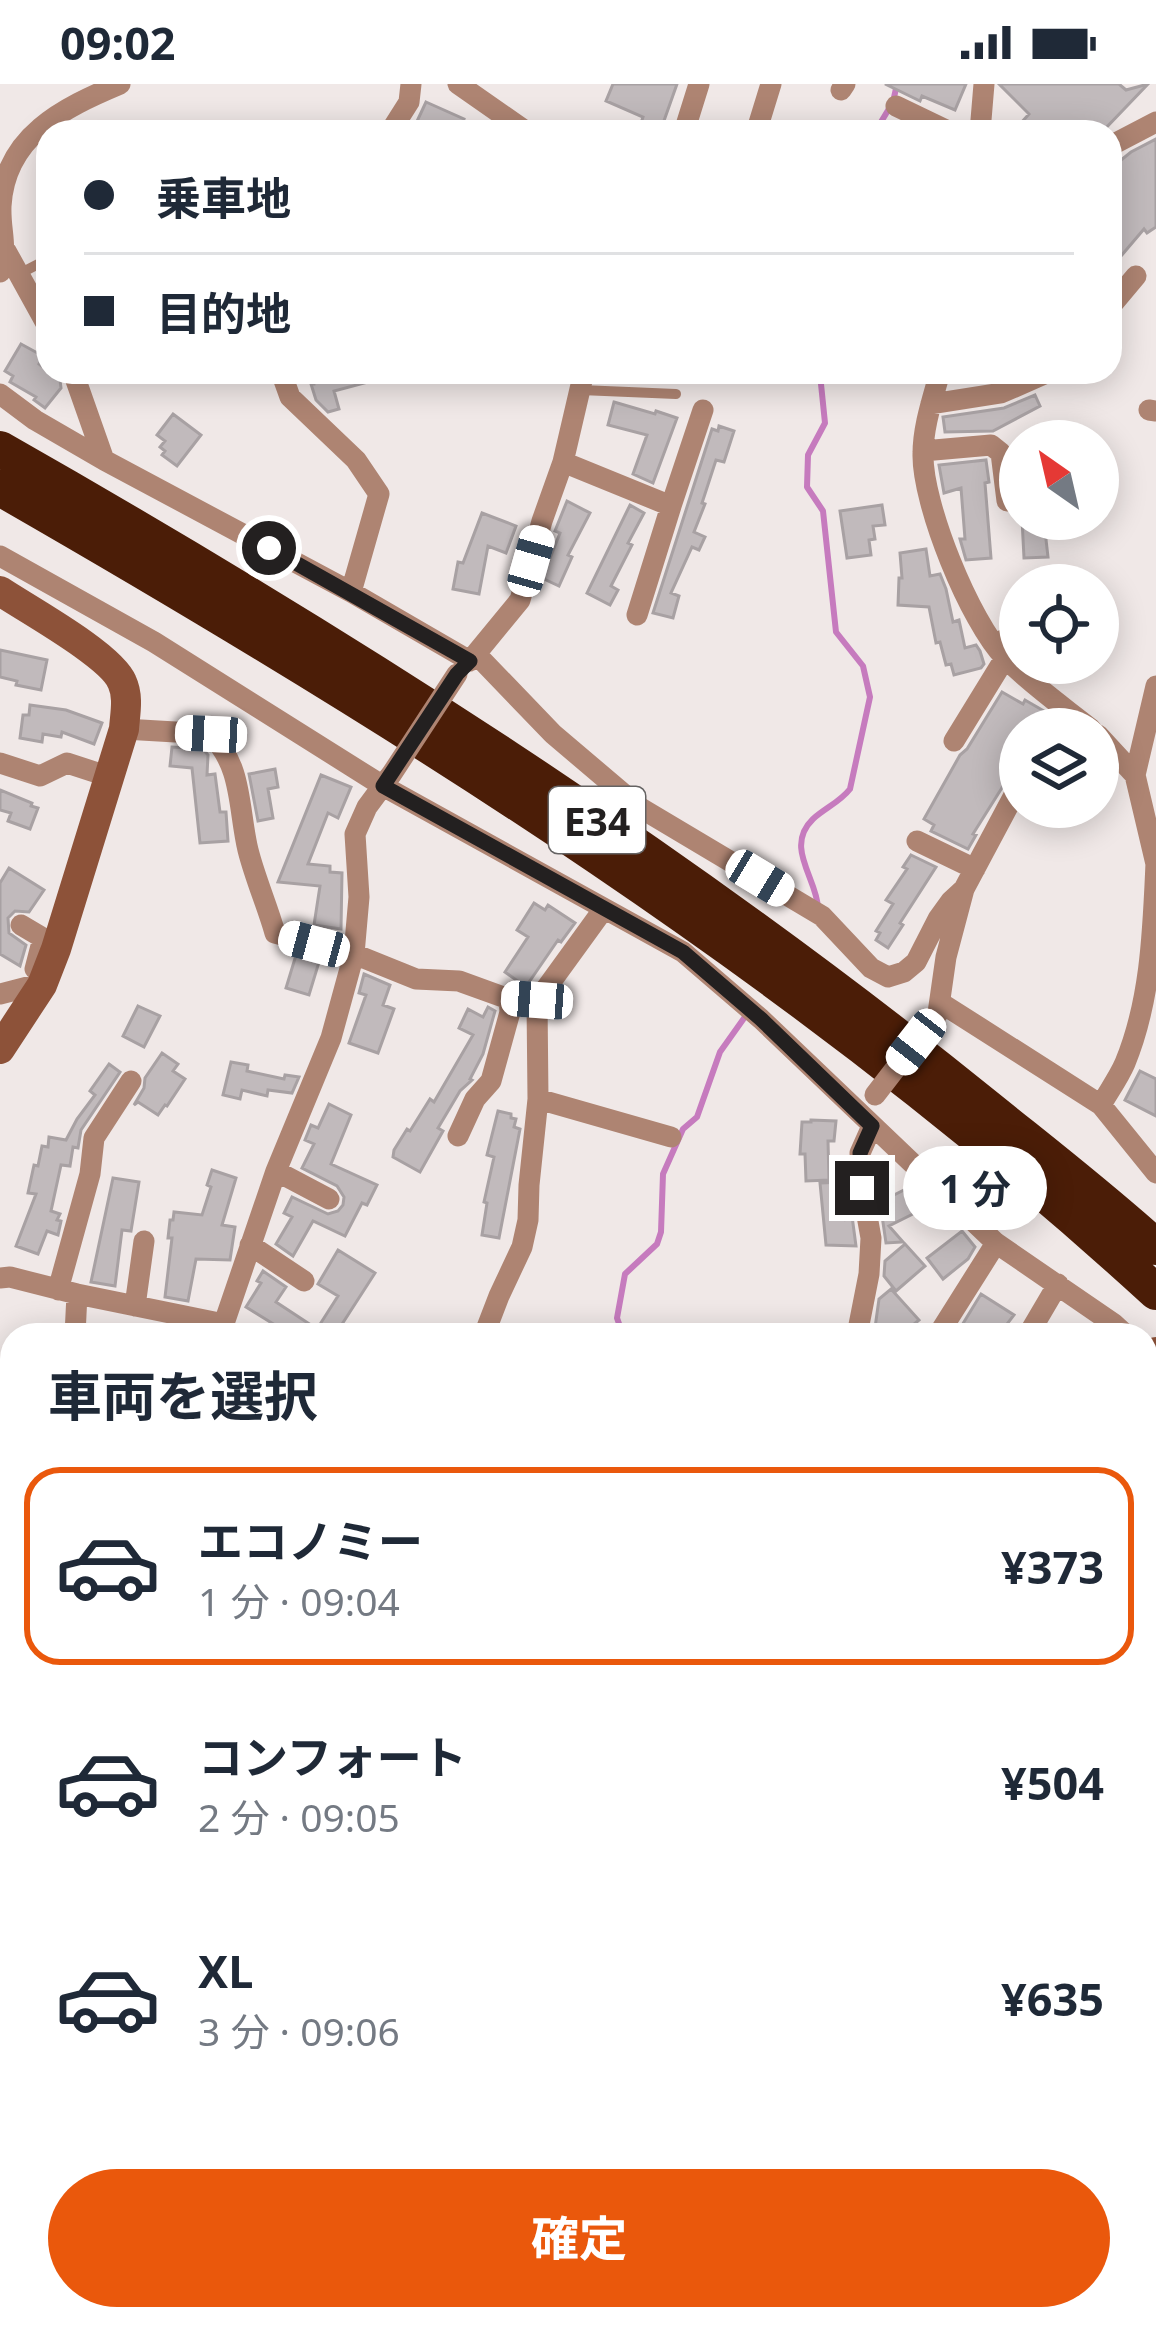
<!DOCTYPE html>
<html lang="ja">
<head>
<meta charset="utf-8">
<style>
  body { margin:0; font-family:"Noto Sans","Noto Sans JP",sans-serif; background:#f6f6f7; color:#1f2937; height:100vh; display:flex; flex-direction:column; font-size:45px; white-space:nowrap }
  * { box-sizing:border-box; margin:0 }
  p { font-size:39px; color:#747a83 }
  .icon { flex:none; width:66px; height:66px; fill:none; stroke:currentColor; stroke-width:2; stroke-linecap:round; stroke-linejoin:round }
  .map { position:relative; flex:1; overflow:hidden }
  .panel { position:absolute; left:0px; top:1239px; width:1158px; height:1008px; display:flex; flex-direction:column; background:#fff; border-radius:36px 36px 0 0; box-shadow:0 6px 30px #0003 }
  .panel>* { flex:none }
  .hud { position:absolute; left:36px; top:36px; width:1086px; height:264px; border-radius:36px; box-shadow:0 6px 30px #0003; display:grid; align-content:center; height:264px; padding:0 48px; background:#fff }
  .needle { width:78px; rotate:326deg }
  .fabs { position:absolute; left:999px; top:336px; display:grid; gap:24px }
  .fabs a { display:grid; place-items:center; width:120px; height:120px; border-radius:50%; background:#fff; box-shadow:0 6px 30px #0003; font-size:60px }
  .end { position:absolute; width:54px; height:54px; margin:-27px; border:15px solid #232020; background:#fff; box-shadow:0 0 0 6px #fff }
  .from { border-radius:50% }
  .bubble { position:absolute; height:84px; border-radius:42px; background:#fff; box-shadow:0 6px 30px #0003; font-size:39px; font-weight:700; line-height:84px; text-align:center }
  .car { position:absolute; width:36px; height:72px; margin:-36px -18px; border-radius:15px; box-shadow:0 0 9px 3px #0007; background:linear-gradient(#fff 24%,#345 0 40%,#fff 0 76%,#345 0 86%,#fff 0) }
  .hud b { display:flex; align-items:center; gap:42px; height:114px; font-size:45px }
  .hud b+b { border-top:3px solid #e0e1e3 }
  .hud i { width:30px; height:30px; background:#1f2937 }
  ul { padding:0; list-style:none }
  li { display:flex; align-items:center; gap:36px; height:198px; margin:0 24px 18px; padding:0 24px; border:6px solid transparent; border-radius:36px }
  li div { flex:1 }
  li b { display:block; font-size:45px }
  li em { font-style:normal; font-weight:700 }
  li.current { border-color:#ea580c }
  li>.icon { width:108px; height:108px; stroke-width:1.5 }
  h2 { padding:0 48px; font-size:54px; line-height:144px }
  .button { display:flex; gap:24px; margin-top:auto; padding:24px 48px }
  .button a { flex:1; height:138px; border-radius:72px; background:#ea580c; color:#fff; font-size:48px; font-weight:700; line-height:138px; text-align:center }
  .status { display:flex; justify-content:space-between; align-items:center; height:84px; padding:0 60px; background:#fff; direction:ltr }
  .status svg { height:33px; fill:currentColor }
  .map>svg:first-child { display:block }
  .lines { fill:none; stroke-linecap:round; stroke-linejoin:round }
  .stream { stroke:#c67bbe; stroke-width:6 }
  .building { fill:#c1babc; stroke:#a8a1a3; stroke-width:3 }
  .lane { stroke:#ae8472; stroke-width:10 }
  .street { stroke:#ae8472; stroke-width:21 }
  .secondary { stroke:#8d5239; stroke-width:30 }
  .highway { stroke:#4b1d07; stroke-width:36 }
  .street-bridge { stroke:#ae8472; stroke-width:21 }
  .route { stroke:#232020; stroke-width:15 }
  .labels { text-anchor:middle; dominant-baseline:central; stroke-width:9; stroke-linejoin:round; paint-order:stroke }
  .shield { fill:#fff; stroke:#656363; stroke-width:3 }
  .shield-label { font-size:39px; font-weight:bold; fill:#232020 }
</style>
</head>
<body>
<div class="status"><b>09:02</b><svg viewBox="0 0 49 12"><path d="M0 12V9h3v3zM5 12V6h3v6zM10 12V3h3v9zM15 12V0h3v12zM26 1h20v11H26zM47 4h2v5h-2z"/></svg></div>
<div class="map">
<svg width="1156" height="2247" viewBox="0 0 1156 2247">
  <rect width="100%" height="100%" fill="#f0e8e7"/>
  <g class="lines">
    <path class="stream" d="M 875,48 L 893,18 L 897,0
      M 818,824 C 817,794 784,763 813,735 C 825,724 840,718 850,705 L 870,613 L 863,582 L 836,548 L 823,427 L 807,403 L 808,371 L 825,339 L 821,300 L 824,288
      M 623,1251 L 617,1234 L 625,1190 L 657,1160 L 661,1148 L 663,1090 L 683,1045 L 697,1033 L 720,968 L 747,930
      M 1146,1951 L 1156,1940"/>
  </g>
  <path class="building" d="M 613,0 L 677,0 L 660,48 L 638,48 L 643,33 L 606,17 Z
    M 885,0 L 966,0 L 955,26 L 922,12 L 920,17 Z
    M 999,0 L 1119,0 L 1126,6 L 1148,0 L 1102,48 L 1013,48 L 1029,30 Z
    M 426,18 L 464,35 L 459,48 L 412,48 Z
    M 1156,55 L 1156,143 L 1147,149 L 1144,145 L 1110,185 L 1110,85 L 1131,68 Z
    M 21,260 L 43,272 L 39,280 L 60,296 L 61,304 L 45,324 L 34,316 L 36,313 L 10,298 L 13,292 L 5,287 Z
    M 315,288 L 386,288 L 387,293 L 334,307 L 339,325 L 328,328 L 316,316 L 311,300 L 314,300 Z
    M 1035,311 L 1040,322 L 993,347 L 945,348 L 943,333 L 1004,324 Z
    M 614,318 L 655,330 L 656,327 L 677,334 L 653,399 L 633,390 L 647,351 L 608,341 Z
    M 173,330 L 201,351 L 177,382 L 162,371 L 165,367 L 160,363 L 165,357 L 157,351 Z
    M 719,342 L 734,347 L 724,378 L 716,376 L 702,419 L 705,420 L 694,448 L 705,453 L 699,466 L 692,463 L 671,509 L 679,512 L 673,534 L 653,529 L 712,345 L 718,347 Z
    M 986,376 L 989,398 L 985,399 L 991,474 L 966,476 L 960,455 L 965,455 L 961,404 L 944,409 L 939,381 Z
    M 567,417 L 590,429 L 568,471 L 572,473 L 559,502 L 542,494 L 560,449 L 555,447 Z
    M 630,421 L 644,429 L 628,459 L 632,461 L 611,502 L 618,506 L 610,521 L 587,509 Z
    M 882,421 L 885,441 L 873,442 L 875,455 L 869,456 L 871,471 L 847,474 L 840,427 Z
    M 482,429 L 516,442 L 506,469 L 488,462 L 479,510 L 453,505 L 458,478 L 463,479 Z
    M 1022,435 L 1036,435 L 1037,439 L 1044,438 L 1048,473 L 1024,474 Z
    M 926,465 L 930,492 L 940,490 L 946,505 L 953,538 L 959,536 L 965,564 L 976,561 L 980,567 L 984,580 L 981,584 L 954,591 L 951,580 L 946,581 L 940,558 L 936,559 L 929,523 L 898,521 L 899,494 L 902,494 L 900,469 Z
    M 0,566 L 47,576 L 41,606 L 16,601 L 17,597 L 0,593 Z
    M 1002,608 L 1023,620 L 1025,616 L 1044,627 L 1037,641 L 1033,639 L 1030,645 L 1020,645 L 1020,675 L 973,750 L 976,751 L 968,765 L 931,747 L 934,741 L 924,735 L 960,671 L 967,665 Z
    M 30,621 L 66,626 L 102,639 L 94,660 L 62,648 L 61,653 L 43,650 L 42,658 L 20,654 L 23,631 L 29,631 Z
    M 172,663 L 203,665 L 208,671 L 207,691 L 215,690 L 220,728 L 226,728 L 228,757 L 200,759 L 192,684 L 170,682 Z
    M 275,685 L 278,703 L 268,705 L 273,734 L 258,737 L 249,690 Z
    M 321,691 L 351,703 L 338,734 L 328,729 L 308,780 L 330,782 L 330,788 L 342,789 L 341,845 L 314,841 L 320,802 L 278,798 Z
    M 0,706 L 32,719 L 31,722 L 38,724 L 30,745 L 8,737 L 11,729 L 0,726 Z
    M 911,771 L 936,783 L 900,839 L 903,841 L 888,864 L 876,856 L 880,849 L 876,847 L 893,820 L 886,816 L 907,785 L 903,783 Z
    M 9,784 L 44,806 L 29,828 L 15,827 L 8,834 L 9,849 L 26,861 L 20,882 L 0,870 L 0,799 Z
    M 534,819 L 545,826 L 548,821 L 575,839 L 561,858 L 558,856 L 527,901 L 523,901 L 505,888 L 528,853 L 517,846 Z
    M 296,871 L 319,878 L 309,911 L 286,904 Z
    M 364,890 L 390,901 L 383,921 L 394,925 L 378,969 L 349,959 L 366,911 L 359,909 Z
    M 138,922 L 160,932 L 144,963 L 123,952 Z
    M 488,923 L 495,927 L 483,970 L 470,995 L 472,996 L 460,1007 L 438,1044 L 443,1047 L 420,1088 L 393,1073 L 394,1066 L 407,1045 L 410,1047 L 430,1015 L 434,1018 L 473,951 L 459,944 L 468,925 L 483,933 Z
    M 162,969 L 178,980 L 173,987 L 185,995 L 167,1022 L 165,1021 L 158,1031 L 138,1018 L 134,1021 L 144,1004 L 145,994 Z
    M 231,978 L 248,981 L 247,987 L 284,995 L 285,991 L 299,993 L 292,1009 L 268,1006 L 267,1012 L 242,1006 L 240,1015 L 223,1011 Z
    M 109,980 L 120,988 L 81,1046 L 78,1064 L 73,1063 L 70,1082 L 61,1081 L 51,1127 L 60,1130 L 57,1136 L 61,1137 L 58,1151 L 47,1147 L 38,1170 L 16,1162 L 36,1110 L 28,1109 L 34,1081 L 38,1082 L 42,1062 L 48,1063 L 49,1053 L 66,1056 L 77,1035 L 95,1011 L 90,1007 Z
    M 1140,987 L 1156,995 L 1156,1032 L 1125,1016 Z
    M 329,1020 L 351,1031 L 331,1080 L 377,1101 L 367,1121 L 362,1119 L 345,1152 L 313,1137 L 293,1172 L 276,1160 L 292,1133 L 284,1129 L 292,1113 L 328,1130 L 338,1127 L 343,1121 L 344,1113 L 337,1102 L 302,1084 L 314,1060 L 305,1056 L 311,1041 L 318,1044 Z
    M 498,1027 L 511,1030 L 511,1034 L 516,1035 L 514,1043 L 520,1045 L 499,1154 L 482,1151 L 487,1119 L 484,1118 L 494,1073 L 487,1071 Z
    M 811,1036 L 836,1037 L 834,1057 L 828,1057 L 829,1096 L 806,1097 L 805,1070 L 800,1070 L 802,1038 L 811,1038 Z
    M 212,1086 L 236,1094 L 222,1141 L 235,1143 L 230,1176 L 196,1175 L 188,1217 L 165,1213 L 172,1154 L 168,1154 L 170,1136 L 173,1136 L 174,1128 L 202,1131 L 211,1103 L 207,1101 Z
    M 113,1094 L 139,1098 L 131,1147 L 122,1146 L 115,1202 L 91,1198 Z
    M 845,1098 L 846,1135 L 852,1132 L 856,1162 L 826,1161 L 820,1099 Z
    M 914,1101 L 927,1123 L 889,1142 L 903,1158 L 886,1159 L 880,1118 Z
    M 962,1147 L 975,1163 L 968,1175 L 943,1195 L 927,1174 Z
    M 905,1160 L 925,1182 L 896,1207 L 884,1192 L 885,1177 Z
    M 338,1166 L 375,1189 L 335,1251 L 269,1251 L 275,1241 L 246,1223 L 261,1199 L 257,1197 L 263,1187 L 286,1203 L 276,1218 L 317,1245 L 338,1212 L 318,1200 Z
    M 891,1205 L 919,1236 L 906,1247 L 903,1242 L 892,1251 L 874,1251 L 879,1215 Z
    M 981,1210 L 1014,1231 L 1007,1240 L 1015,1245 L 1013,1251 L 956,1251 Z"/>
  <g class="lines">
    <path class="lane" d="M 19,190 L 48,175
      M 581,306 L 676,310
      M 0,1719 L 12,1735
      M 0,1755 L 12,1743
      M 0,1958 L 12,1969
      M 0,2040 L 12,2026"/>
    <path class="street" d="M 458,0 L 527,48
      M 841,6 L 845,0
      M 896,22 L 950,48
      M 759,39 L 771,0
      M 390,48 L 409,18 L 411,0
      M 684,48 L 699,0
      M 980,48 L 984,0
      M 1110,62 L 1156,38
      M 6,167 L 48,243
      M 0,188 C 8,160 0,148 1,122 C 5,52 63,24 120,0
      M 1110,223 L 1136,192
      M 73,288 L 104,376
      M 281,288 L 290,313 L 356,376 L 379,410 L 351,508 L 470,577
      M 940,288 C 933,314 923,342 923,370 C 922,420 970,538 1005,574 C 1031,600 1062,622 1091,645
      M 0,310 L 35,336 L 104,376 L 351,508
      M 931,320 L 1001,309 L 1049,288
      M 1149,326 L 1156,327
      M 923,367 L 991,361 L 1001,369 L 1007,417 L 1020,417
      M 563,378 L 671,422 L 637,531
      M 671,422 L 703,326
      M 0,472 L 154,558 L 383,702 L 683,868 L 761,935 L 996,1159 L 1114,1240 L 1126,1251
      M 994,560 L 1020,549
      M 476,570 L 553,650 L 639,723 L 822,832 L 871,884 L 888,893 L 904,888 L 916,878 L 938,835 L 951,817 L 964,805
      M 470,577 L 520,516 L 542,437 L 563,378 L 584,288
      M 1156,602 L 1135,691 L 1156,780
      M 124,645 L 210,650 C 243,682 238,724 248,766 C 255,794 267,821 275,849 L 354,870 L 416,895 L 459,897 L 509,915 L 537,917 L 538,1015 L 529,1101 L 528,1136 L 522,1163 L 499,1212 L 484,1251
      M 1051,645 L 1063,623
      M 1098,651 L 1135,691
      M 954,657 L 1005,574
      M 0,679 L 40,692 L 67,679 L 110,693
      M 917,757 L 975,785
      M 21,841 L 43,854 L 35,885 L 37,886
      M 0,910 L 43,899
      M 537,917 L 603,826
      M 941,919 L 1101,1021 L 1156,1089
      M 938,929 L 946,873 L 964,805 L 1020,700
      M 538,1015 L 671,1053
      M 1101,1021 C 1109,1007 1119,993 1125,979 C 1151,916 1153,846 1156,779
      M 458,1052 L 475,1015 L 491,997 L 510,928 L 509,915
      M 276,1087 L 329,1115
      M 250,1161 L 304,1197
      M 0,1194 L 10,1193 L 77,1210 L 224,1240
      M 58,1206 L 90,1090 L 94,1054 L 131,997
      M 135,1222 L 144,1157
      M 75,1251 L 77,1210
      M 220,1251 L 276,1087 L 331,954 L 354,870 L 359,813 L 355,750 L 367,723 L 390,692
      M 857,1251 L 869,1190 L 871,1154 L 862,1104 L 860,1069 L 872,1042
      M 938,1251 L 996,1159
      M 1028,1251 L 1058,1200
      M 1146,1632 L 1156,1631
      M 1146,1735 L 1156,1718
      M 1146,1890 L 1156,1896
      M 1146,1931 L 1156,1921
      M 1146,2113 L 1156,2081
      M 334,2235 L 334,2247
      M 506,2235 L 508,2247
      M 900,2235 L 936,2247
      M 998,2235 L 1004,2247
      M 1077,2235 L 1116,2247
      M 1,2247 L 12,2232
      M 630,2247 L 632,2235
      M 721,2247 L 723,2235
      M 856,2247 L 860,2235"/>
    <path class="secondary" d="M 0,507 C 27,525 111,571 122,598 C 129,613 125,630 124,645 L 56,865 L 42,901 L 0,965
      M 1146,1285 L 1156,1268
      M 0,2105 L 12,2090"/>
    <path class="highway" d="M 0,365 C 342,559 682,776 988,1024 C 1045,1070 1102,1114 1156,1163
      M 0,404 C 406,637 809,890 1156,1208"/>
    <path class="street-bridge" d="M 391,691 L 457,590
      M 875,1011 L 936,932"/>
  </g>
  <g class="lines">
    <path class="route" d="M 269,464 L 470,577 L 457,590 L 383,702 L 683,868 L 761,935 L 872,1042 L 860,1069 L 862,1104"/>
  </g>
  <g class="labels">
    <rect class="shield" x="549" y="703" width="96" height="66" rx="9"/>
    <g class="shield-label">
      <text x="597" y="736">E34</text>
    </g>
  </g>
</svg>
<div class="fabs">
<a><svg class="needle" viewBox="-14 -14 28 28"><path d="M0-13l5 13h-10z" fill="#e53935"/><path d="M0 13l5-13h-10z" fill="#747a83"/></svg></a>
<a><svg class="icon" aria-label="locate" viewBox="0 0 24 24"><circle cx="12" cy="12" r="6"/><path d="M12 2v4M12 18v4M2 12h4M18 12h4"/></svg></a>
<a><svg class="icon" aria-label="layers" viewBox="0 0 24 24"><path d="M12 4l9 5-9 5-9-5zM3 14l9 5 9-5"/></svg></a>
</div>
<i class="end from" style="left:269px;top:464px"></i>
<i class="end" style="left:862px;top:1104px"></i>
<div class="bubble" style="left:903px;top:1062px;width:144px">1 分</div>
<i class="car" style="left:531px;top:477px;rotate:16deg"></i>
<i class="car" style="left:211px;top:650px;rotate:273deg"></i>
<i class="car" style="left:760px;top:794px;rotate:121deg"></i>
<i class="car" style="left:314px;top:860px;rotate:285deg"></i>
<i class="car" style="left:537px;top:916px;rotate:274deg"></i>
<i class="car" style="left:916px;top:958px;rotate:218deg"></i>
<div class="hud">
<b><i class="from"></i>乗車地</b>
<b><i></i>目的地</b>
</div>
<section class="panel">
<h2>車両を選択</h2>
<ul>
<li class="current"><svg class="icon" aria-label="car" viewBox="0 0 24 24"><path d="M5 17H2v-5l4-1 3-4h7l3 4 3 1v5h-3M9 17h6M6 11h13"/><circle cx="7" cy="17" r="2"/><circle cx="17" cy="17" r="2"/></svg><div><b>エコノミー</b><p>1 分 · 09:04</p></div><em>¥373</em></li>
<li><svg class="icon" aria-label="car" viewBox="0 0 24 24"><path d="M5 17H2v-5l4-1 3-4h7l3 4 3 1v5h-3M9 17h6M6 11h13"/><circle cx="7" cy="17" r="2"/><circle cx="17" cy="17" r="2"/></svg><div><b>コンフォート</b><p>2 分 · 09:05</p></div><em>¥504</em></li>
<li><svg class="icon" aria-label="car" viewBox="0 0 24 24"><path d="M5 17H2v-5l4-1 3-4h7l3 4 3 1v5h-3M9 17h6M6 11h13"/><circle cx="7" cy="17" r="2"/><circle cx="17" cy="17" r="2"/></svg><div><b>XL</b><p>3 分 · 09:06</p></div><em>¥635</em></li>
</ul>
<div class="button"><a>確定</a></div>
</section>
</div>
</body>
</html>
